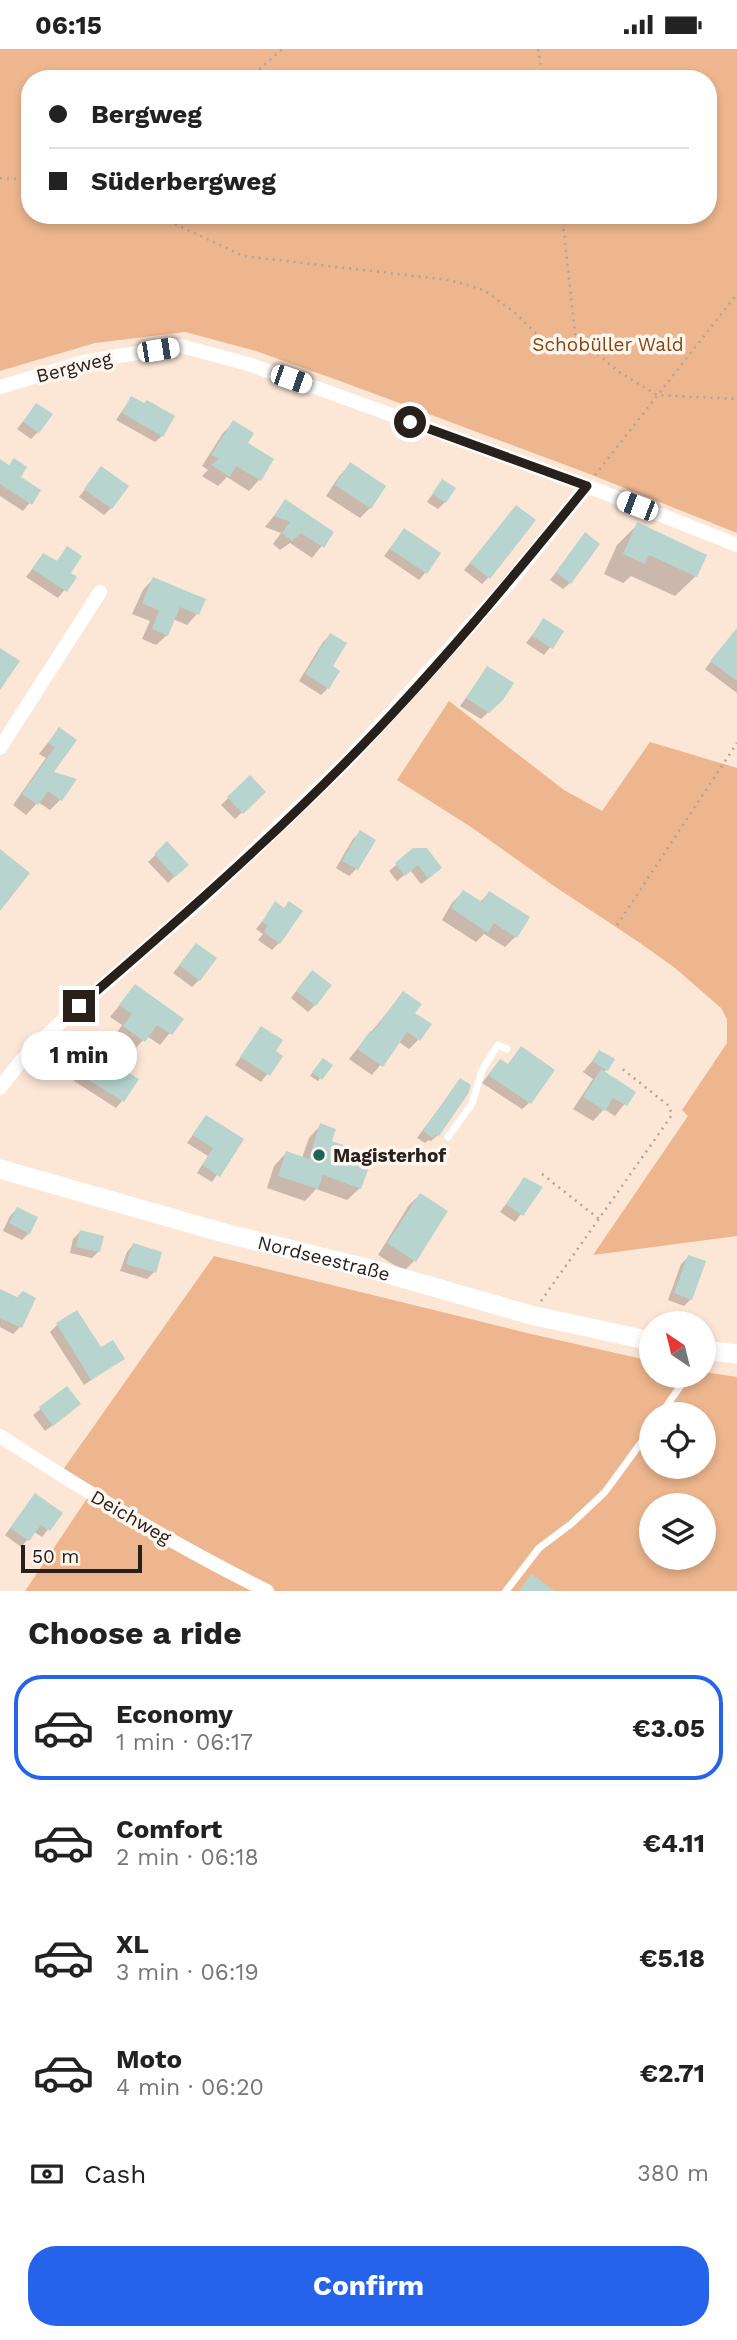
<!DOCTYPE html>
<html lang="en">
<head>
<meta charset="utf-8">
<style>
  body { margin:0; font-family:"Work Sans",sans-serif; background:#f2f2f2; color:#222; height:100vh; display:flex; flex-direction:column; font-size:26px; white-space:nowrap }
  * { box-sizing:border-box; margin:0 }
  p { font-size:23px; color:#767676 }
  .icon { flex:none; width:38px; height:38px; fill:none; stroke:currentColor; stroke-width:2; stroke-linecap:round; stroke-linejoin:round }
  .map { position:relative; height:1542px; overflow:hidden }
  .drawer { display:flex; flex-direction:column; background:#fff; flex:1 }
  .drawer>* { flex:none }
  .top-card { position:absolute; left:21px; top:21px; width:696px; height:154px; border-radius:28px; box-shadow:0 4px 10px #0003; display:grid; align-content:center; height:154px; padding:0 28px; background:#fff }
  .needle { width:46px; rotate:325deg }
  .controls { position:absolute; left:639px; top:1262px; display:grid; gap:14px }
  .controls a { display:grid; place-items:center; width:77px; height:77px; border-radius:50%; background:#fff; box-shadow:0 4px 10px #0003; font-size:35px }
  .scale { position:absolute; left:21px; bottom:18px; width:121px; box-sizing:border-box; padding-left:7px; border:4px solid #28201b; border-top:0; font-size:19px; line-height:24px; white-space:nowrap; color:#28201b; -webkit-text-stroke:5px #fff6ef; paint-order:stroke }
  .end { position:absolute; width:32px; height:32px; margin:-16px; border:9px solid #28201b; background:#fff; box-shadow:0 0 0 4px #fff }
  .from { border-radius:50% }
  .bubble { position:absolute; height:49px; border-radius:24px; background:#fff; box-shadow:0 4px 10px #0003; font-size:23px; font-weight:700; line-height:49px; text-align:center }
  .car { position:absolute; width:21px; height:42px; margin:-21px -10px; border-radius:9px; box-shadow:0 0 5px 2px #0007; background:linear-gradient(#fff 24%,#345 0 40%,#fff 0 76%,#345 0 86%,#fff 0) }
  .top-card b { display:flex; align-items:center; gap:24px; height:66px; font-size:26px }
  .top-card b+b { border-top:2px solid #e0e0e0 }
  .top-card i { width:18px; height:18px; background:#222 }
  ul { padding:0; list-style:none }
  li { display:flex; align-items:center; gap:21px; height:105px; margin:0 14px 10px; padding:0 14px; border:4px solid transparent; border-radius:28px }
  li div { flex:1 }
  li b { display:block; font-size:26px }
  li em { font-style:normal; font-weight:700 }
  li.on { border-color:#2563eb }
  li>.icon { width:63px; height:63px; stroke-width:1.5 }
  h2 { padding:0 28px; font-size:32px; line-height:84px }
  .pay { display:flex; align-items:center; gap:18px; height:77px; padding:0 28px; font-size:26px }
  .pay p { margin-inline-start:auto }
  .action { display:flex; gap:14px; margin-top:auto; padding:14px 28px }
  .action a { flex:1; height:80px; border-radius:28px; background:#2563eb; color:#fff; font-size:28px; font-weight:700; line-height:80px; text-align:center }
  .status { display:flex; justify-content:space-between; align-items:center; height:49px; padding:0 35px; background:#fff; direction:ltr }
  .status svg { height:19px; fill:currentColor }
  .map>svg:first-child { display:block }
  .green { fill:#edb68e; fill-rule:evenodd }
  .shadow { fill:#0003 }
  .building { fill:#b7d5ce }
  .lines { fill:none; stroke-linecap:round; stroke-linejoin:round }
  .path { stroke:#b4a397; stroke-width:2.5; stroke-dasharray:2 5; stroke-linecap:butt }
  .service { stroke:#fff; stroke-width:7 }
  .minor { stroke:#fff; stroke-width:14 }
  .secondary { stroke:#fff; stroke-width:19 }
  .route { stroke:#28201b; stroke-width:9 }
  .poi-dot { fill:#1e6559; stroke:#fff6ef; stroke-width:2.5 }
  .labels { text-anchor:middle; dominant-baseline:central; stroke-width:7; stroke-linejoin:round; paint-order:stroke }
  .park-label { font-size:19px; fill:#804712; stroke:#fff6ef }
  .street-label { font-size:19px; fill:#28201b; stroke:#fff6ef }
  .poi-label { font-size:19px; font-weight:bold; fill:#28201b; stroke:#fff6ef; text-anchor:start }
</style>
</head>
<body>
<div class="status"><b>06:15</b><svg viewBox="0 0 49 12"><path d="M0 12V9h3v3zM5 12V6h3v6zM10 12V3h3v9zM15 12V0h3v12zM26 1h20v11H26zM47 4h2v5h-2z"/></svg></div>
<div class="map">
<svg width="737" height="1542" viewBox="0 0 737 1542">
  <rect width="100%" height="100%" fill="#fce6d6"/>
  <path class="green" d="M 0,0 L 737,0 L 737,484 L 587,424 L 340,332 L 256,302 L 185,283 L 95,294 L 0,322 ZM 30,30 L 709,30 L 709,166 L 30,166 Z
    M 449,652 L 564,741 L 602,762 L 650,693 L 737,719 L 737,1187 L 593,1206 L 688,1067 L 682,1061 L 727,994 L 727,970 L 721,959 L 675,919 L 640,894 L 551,835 L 471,778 L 397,731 Z
    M 214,1207 L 527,1284 L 651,1312 L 651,1326 L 704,1326 L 704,1323 L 737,1328 L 737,1542 L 25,1542 L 90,1445 L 60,1425 ZM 651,1365 L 704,1365 L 704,1418 L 651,1418 ZM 651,1456 L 704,1456 L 704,1508 L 651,1508 Z"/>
  <path class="shadow" d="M 131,349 L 144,356 L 162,387 L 155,393 L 116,371 Z
    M 36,356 L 38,383 L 31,390 L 17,380 Z
    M 234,373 L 245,394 L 272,411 L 259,431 L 249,442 L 227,428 L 218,437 L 202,427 L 208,421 L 202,417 L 223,384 Z
    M 0,413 L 39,442 L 23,462 L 0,447 Z
    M 350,416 L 370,459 L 360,469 L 326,447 L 340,426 Z
    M 101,419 L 111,459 L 104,466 L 79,448 Z
    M 442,432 L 445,453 L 438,460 L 427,453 Z
    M 285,453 L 332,484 L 312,509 L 290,494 L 280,501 L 273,495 L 281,484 L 265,478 Z
    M 516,458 L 488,529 L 482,535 L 464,521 Z
    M 638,475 L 696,527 L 675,547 L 631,527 L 623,534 L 604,525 L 617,496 Z
    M 404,481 L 425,524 L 419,531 L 384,507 Z
    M 585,485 L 570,534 L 563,540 L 550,531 Z
    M 67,500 L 68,525 L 74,529 L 58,549 L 26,528 L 43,506 L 55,514 Z
    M 153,530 L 197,565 L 187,576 L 173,570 L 167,586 L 156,596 L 142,590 L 150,572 L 132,565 L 143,541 Z
    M 544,571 L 562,583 L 544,606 L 526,594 Z
    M 330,586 L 328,639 L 321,646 L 299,632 L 323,593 Z
    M 737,590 L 737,644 L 705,620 L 726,594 Z
    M 487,619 L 502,650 L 481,670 L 460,657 Z
    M 59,680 L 51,724 L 60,751 L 50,761 L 38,753 L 26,766 L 13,756 L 46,709 L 39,705 Z
    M 250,728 L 263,743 L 235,770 L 221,756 Z
    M 360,783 L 374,791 L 356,820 L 349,827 L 336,819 L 353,790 Z
    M 167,795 L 187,815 L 168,834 L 148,813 Z
    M 414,801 L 433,826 L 421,835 L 410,821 L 397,832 L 389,822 Z
    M 463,843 L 479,854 L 489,844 L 528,869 L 515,888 L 505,898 L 484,885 L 476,893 L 442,871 L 452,854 Z
    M 276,855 L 279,894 L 272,901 L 258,891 L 263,885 L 256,880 Z
    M 196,896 L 199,931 L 192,938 L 173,924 Z
    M 305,930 L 315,956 L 308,963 L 291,949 Z
    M 135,937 L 181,970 L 160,996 L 147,987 L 133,1002 L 114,988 L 122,976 L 110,968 Z
    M 403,944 L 413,964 L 418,991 L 409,1000 L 399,993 L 372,1026 L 349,1010 Z
    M 261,980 L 273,1002 L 281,1007 L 261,1033 L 235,1016 Z
    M 600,1003 L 606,1021 L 603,1024 L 634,1043 L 615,1067 L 604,1060 L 593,1072 L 573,1060 L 593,1030 L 583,1023 Z
    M 92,1008 L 122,1052 L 116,1059 L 74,1032 Z
    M 320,1014 L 320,1029 L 318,1032 L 310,1027 Z
    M 494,1019 L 529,1054 L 522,1060 L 482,1034 Z
    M 460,1031 L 438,1086 L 431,1092 L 429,1091 L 425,1094 L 417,1089 Z
    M 206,1068 L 241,1091 L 212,1133 L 197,1124 L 208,1107 L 187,1094 Z
    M 321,1076 L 360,1139 L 347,1151 L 316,1140 L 305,1152 L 267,1139 L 274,1117 L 286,1104 L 302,1109 L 309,1089 Z
    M 525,1130 L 540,1139 L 515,1173 L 500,1163 Z
    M 420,1146 L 414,1212 L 404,1222 L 378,1206 L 409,1156 Z
    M 17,1160 L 29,1184 L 22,1191 L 3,1182 L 10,1167 Z
    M 80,1183 L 99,1202 L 92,1209 L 70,1204 L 73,1190 Z
    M 133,1196 L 154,1223 L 147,1230 L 120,1222 L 127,1203 Z
    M 688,1208 L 691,1250 L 684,1257 L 668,1251 L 681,1215 Z
    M 0,1242 L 20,1278 L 13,1285 L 0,1278 Z
    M 57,1276 L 100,1301 L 123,1309 L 84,1336 L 50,1283 Z
    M 67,1339 L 72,1362 L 45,1382 L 33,1366 Z
    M 35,1446 L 61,1464 L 42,1488 L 34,1483 L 21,1498 L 5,1486 Z"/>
  <path class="building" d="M 131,347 L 144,354 L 147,351 L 175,367 L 163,388 L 122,364 Z
    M 36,354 L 53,365 L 39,384 L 23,373 Z
    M 233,371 L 254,384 L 248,394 L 274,410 L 261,432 L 236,417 L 230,428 L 211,416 L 219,410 L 211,406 Z
    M 14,409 L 27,418 L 21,428 L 41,441 L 32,456 L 0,435 L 0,410 L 9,416 Z
    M 350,413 L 386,437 L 371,460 L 335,436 Z
    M 101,417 L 129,437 L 112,460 L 84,440 Z
    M 442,430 L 456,439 L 446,454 L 432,445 Z
    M 285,450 L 334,483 L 324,499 L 301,484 L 292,492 L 282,484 L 290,473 L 274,467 Z
    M 516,456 L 536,471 L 490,530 L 470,514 Z
    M 637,473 L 707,506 L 697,528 L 649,506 L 645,515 L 623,505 Z
    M 404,479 L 441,504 L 427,525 L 390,500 Z
    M 585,483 L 600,495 L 571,535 L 556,523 Z
    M 67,497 L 82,507 L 71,524 L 77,528 L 67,543 L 32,520 L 43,504 L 57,512 Z
    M 153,528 L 206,550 L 199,566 L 180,558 L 168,587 L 152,580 L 159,562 L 142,554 Z
    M 543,569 L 564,582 L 553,600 L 532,587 Z
    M 737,579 L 737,632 L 710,612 Z
    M 330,584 L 347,594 L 333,617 L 340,622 L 329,640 L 305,625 Z
    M 0,599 L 20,612 L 0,641 Z
    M 487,617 L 514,634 L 503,651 L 489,664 L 466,649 Z
    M 59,678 L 77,691 L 54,723 L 77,730 L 62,752 L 48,742 L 38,756 L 22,745 L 55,698 L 48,694 Z
    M 250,726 L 266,743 L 243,765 L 227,748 Z
    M 360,781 L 376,791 L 358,821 L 342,812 Z
    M 167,792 L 189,816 L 175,828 L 154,805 Z
    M 413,799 L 427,799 L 442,819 L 428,830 L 418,816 L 405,827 L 395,814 Z
    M 0,800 L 30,824 L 0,862 Z
    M 463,841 L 482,853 L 489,842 L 530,868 L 517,889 L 494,874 L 488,884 L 451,859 Z
    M 275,852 L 284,859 L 289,852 L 303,862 L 280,895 L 264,883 L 268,877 L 262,873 Z
    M 196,894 L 217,909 L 200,932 L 179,916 Z
    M 312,921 L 332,936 L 316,957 L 296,942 Z
    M 135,935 L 184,970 L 172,986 L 157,976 L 145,993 L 123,977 L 132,965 L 119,956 Z
    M 403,942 L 422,955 L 415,964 L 432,975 L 420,992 L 407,983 L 383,1018 L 357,1000 L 370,982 L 372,984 Z
    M 261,977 L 283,991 L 276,1002 L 283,1007 L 270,1027 L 240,1008 Z
    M 521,997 L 555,1021 L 531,1055 L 488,1026 L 500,1010 L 508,1015 Z
    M 599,1001 L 615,1010 L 608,1022 L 592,1012 Z
    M 92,1005 L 119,1022 L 121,1019 L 139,1030 L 124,1053 L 79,1025 Z
    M 323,1009 L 333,1016 L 322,1031 L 312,1023 Z
    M 601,1020 L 636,1043 L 627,1057 L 613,1049 L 605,1062 L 583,1048 Z
    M 460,1029 L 471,1036 L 468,1045 L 439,1087 L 436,1085 L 433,1089 L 423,1082 Z
    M 206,1066 L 244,1090 L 220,1128 L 202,1116 L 213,1099 L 192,1086 Z
    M 320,1074 L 336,1080 L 332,1092 L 373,1107 L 361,1140 L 323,1126 L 318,1140 L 278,1127 L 286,1102 L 309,1110 Z
    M 524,1128 L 543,1138 L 523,1167 L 506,1155 Z
    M 420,1144 L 448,1162 L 416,1213 L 387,1194 Z
    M 17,1158 L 38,1168 L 30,1185 L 9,1174 Z
    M 80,1181 L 104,1187 L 100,1203 L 76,1198 Z
    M 133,1194 L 162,1203 L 156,1224 L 126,1215 Z
    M 688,1206 L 706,1212 L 692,1251 L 674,1244 Z
    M 0,1240 L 17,1248 L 23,1242 L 36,1249 L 22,1279 L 0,1269 Z
    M 77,1261 L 101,1298 L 113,1291 L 125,1310 L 91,1331 L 56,1274 Z
    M 67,1337 L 81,1355 L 53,1377 L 39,1358 Z
    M 35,1444 L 63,1464 L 50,1482 L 41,1476 L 29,1492 L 10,1479 Z
    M 531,1525 L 555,1542 L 519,1542 Z"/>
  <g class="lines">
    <path class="path" d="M 538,0 L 543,30
      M 249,30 L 282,0
      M 0,129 L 30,131
      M 156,166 L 243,207 L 449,231 L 484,241 L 514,263 L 549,297 L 577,302 L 594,302 L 619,323 L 657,346 L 737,350
      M 562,166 L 577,302
      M 595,426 L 737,245
      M 617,876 L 737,694
      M 542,1125 L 599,1170
      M 541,1252 L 672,1066 L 669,1057 L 620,1018"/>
    <path class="service" d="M 448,1088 L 472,1055 L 482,1021 L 498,996 L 507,1000
      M 661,1365 L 688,1326
      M 506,1542 L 539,1499 L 571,1475 L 605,1443 L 651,1380"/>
    <path class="minor" d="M 0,338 L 87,312 L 181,297 L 248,315 L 334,345 L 587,437 L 737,496
      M 0,699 L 100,543
      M 0,1039 L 21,1012 L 60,974 L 198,854 L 345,714 L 509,534 L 587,437
      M 0,1387 C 86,1443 174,1496 267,1542"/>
    <g class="secondary">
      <path id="s1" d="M 0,1120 L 224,1184 L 374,1221 L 531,1266 L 651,1292"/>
      <path d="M 704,1301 L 737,1305"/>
    </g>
  </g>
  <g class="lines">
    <path class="route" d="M 79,957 C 171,878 261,799 346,713 C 432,626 510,532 587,437 L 410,373"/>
  </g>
  <circle class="poi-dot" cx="319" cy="1106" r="7"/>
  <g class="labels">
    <g class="park-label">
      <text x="608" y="295">Schobüller Wald</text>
    </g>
    <g class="street-label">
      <text transform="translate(74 318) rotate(-14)">Bergweg</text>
      <text stroke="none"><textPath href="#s1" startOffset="336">Nordseestraße</textPath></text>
      <text transform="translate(131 1468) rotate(30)">Deichweg</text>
    </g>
    <g class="poi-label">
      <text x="333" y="1106">Magisterhof</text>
    </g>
  </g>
</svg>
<div class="controls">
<a><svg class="needle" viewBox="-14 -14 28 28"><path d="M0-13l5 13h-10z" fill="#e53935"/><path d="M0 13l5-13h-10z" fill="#767676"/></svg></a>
<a><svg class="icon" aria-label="locate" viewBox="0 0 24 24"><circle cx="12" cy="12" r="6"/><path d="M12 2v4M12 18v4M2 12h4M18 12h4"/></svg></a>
<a><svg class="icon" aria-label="layers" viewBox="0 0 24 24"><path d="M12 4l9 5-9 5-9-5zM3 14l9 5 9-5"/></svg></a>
</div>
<div class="scale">50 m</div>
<i class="end from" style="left:410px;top:373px"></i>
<i class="end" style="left:79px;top:957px"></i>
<div class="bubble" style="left:21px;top:982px;width:116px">1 min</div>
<i class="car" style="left:158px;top:301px;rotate:81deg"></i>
<i class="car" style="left:291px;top:330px;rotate:109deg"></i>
<i class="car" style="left:637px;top:457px;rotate:291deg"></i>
<div class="top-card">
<b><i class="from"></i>Bergweg</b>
<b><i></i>Süderbergweg</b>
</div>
</div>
<section class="drawer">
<h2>Choose a ride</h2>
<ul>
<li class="on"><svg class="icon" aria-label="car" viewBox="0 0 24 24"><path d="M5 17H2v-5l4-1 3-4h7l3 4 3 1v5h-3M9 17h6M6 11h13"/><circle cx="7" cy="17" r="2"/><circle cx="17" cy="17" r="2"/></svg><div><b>Economy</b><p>1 min · 06:17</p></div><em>€3.05</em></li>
<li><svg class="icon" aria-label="car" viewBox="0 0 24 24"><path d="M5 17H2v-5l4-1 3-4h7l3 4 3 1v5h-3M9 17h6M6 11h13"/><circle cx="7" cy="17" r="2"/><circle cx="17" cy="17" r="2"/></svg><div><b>Comfort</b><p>2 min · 06:18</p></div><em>€4.11</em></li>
<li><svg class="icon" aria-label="car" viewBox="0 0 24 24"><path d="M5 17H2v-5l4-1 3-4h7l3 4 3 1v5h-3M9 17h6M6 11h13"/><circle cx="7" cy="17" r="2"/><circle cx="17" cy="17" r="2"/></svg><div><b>XL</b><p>3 min · 06:19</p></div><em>€5.18</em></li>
<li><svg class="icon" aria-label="car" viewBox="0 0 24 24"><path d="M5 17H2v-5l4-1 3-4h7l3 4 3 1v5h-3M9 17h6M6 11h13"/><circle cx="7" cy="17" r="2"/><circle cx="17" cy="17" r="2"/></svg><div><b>Moto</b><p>4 min · 06:20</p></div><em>€2.71</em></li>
</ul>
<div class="pay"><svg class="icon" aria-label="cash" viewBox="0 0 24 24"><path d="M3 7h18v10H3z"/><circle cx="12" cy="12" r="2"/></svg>Cash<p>380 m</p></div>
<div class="action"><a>Confirm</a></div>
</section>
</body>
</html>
